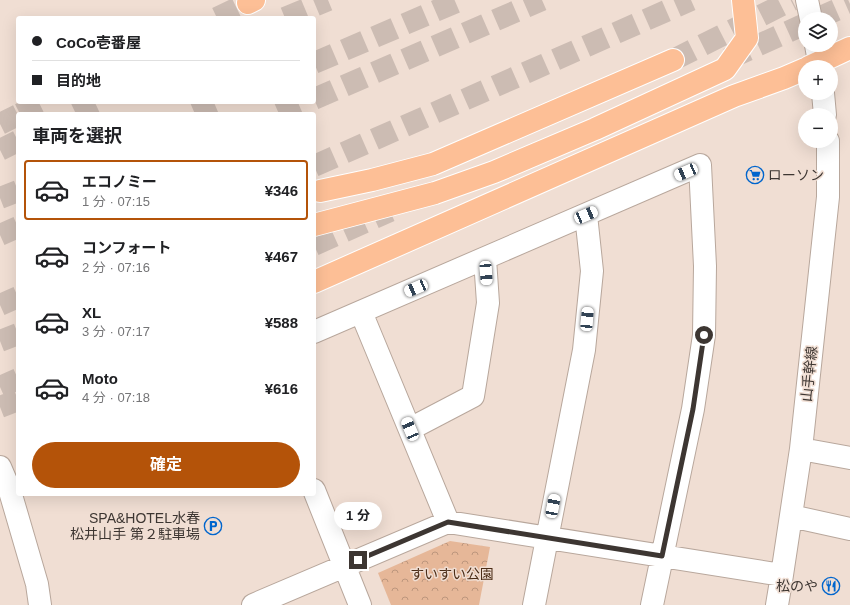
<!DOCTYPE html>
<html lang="ja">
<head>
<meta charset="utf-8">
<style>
  body { margin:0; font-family:Helvetica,"Noto Sans JP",sans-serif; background:#f6f6f6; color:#202124; height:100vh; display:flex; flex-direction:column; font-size:15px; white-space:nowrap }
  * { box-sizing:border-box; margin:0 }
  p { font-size:13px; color:#757577 }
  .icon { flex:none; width:22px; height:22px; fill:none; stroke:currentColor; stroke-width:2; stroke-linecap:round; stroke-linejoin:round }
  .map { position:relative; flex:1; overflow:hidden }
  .side { position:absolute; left:16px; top:112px; width:300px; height:384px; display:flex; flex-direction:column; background:#fff; border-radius:4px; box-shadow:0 4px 16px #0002 }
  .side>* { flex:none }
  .hud { position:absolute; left:16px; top:16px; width:300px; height:88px; border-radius:4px; box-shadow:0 4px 16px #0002; display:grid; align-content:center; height:88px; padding:0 16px; background:#fff }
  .buttons { position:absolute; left:798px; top:12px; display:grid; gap:8px }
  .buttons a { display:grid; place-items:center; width:40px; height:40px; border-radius:50%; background:#fff; box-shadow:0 4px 16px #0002; font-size:20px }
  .end { position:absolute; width:18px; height:18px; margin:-9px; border:5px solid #3d3632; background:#fff; box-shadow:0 0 0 2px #fff }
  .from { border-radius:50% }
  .bubble { position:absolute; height:28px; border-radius:14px; background:#fff; box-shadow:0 4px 16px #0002; font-size:13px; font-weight:700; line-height:28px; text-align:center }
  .car { position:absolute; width:12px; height:24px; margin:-12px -6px; border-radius:5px; box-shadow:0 0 3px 1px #0007; background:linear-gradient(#fff 24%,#345 0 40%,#fff 0 76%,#345 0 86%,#fff 0) }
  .hud b { display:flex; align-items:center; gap:14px; height:38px; font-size:15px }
  .hud b+b { border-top:1px solid #e0e0e0 }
  .hud i { width:10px; height:10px; background:#202124 }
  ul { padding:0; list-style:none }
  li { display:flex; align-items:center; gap:12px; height:60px; margin:0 8px 6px; padding:0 8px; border:2px solid transparent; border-radius:4px }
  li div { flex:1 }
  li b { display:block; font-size:15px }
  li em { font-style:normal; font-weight:700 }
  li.current { border-color:#b45309 }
  li>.icon { width:36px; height:36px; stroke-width:1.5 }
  h2 { padding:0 16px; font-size:18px; line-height:48px }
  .primary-button { display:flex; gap:8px; margin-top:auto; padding:8px 16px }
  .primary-button a { flex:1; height:46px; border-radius:24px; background:#b45309; color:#fff; font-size:16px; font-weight:700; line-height:46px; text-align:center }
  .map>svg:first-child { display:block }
  .park { fill:url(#park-crowns) }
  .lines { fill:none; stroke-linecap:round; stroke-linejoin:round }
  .highway-tunnel { stroke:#ccbcb3; stroke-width:22; stroke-dasharray:22 11; stroke-linecap:butt }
  .minor-casing { stroke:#b8a79c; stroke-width:24 }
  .highway-casing { stroke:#fff; stroke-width:24 }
  .minor { stroke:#fff; stroke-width:22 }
  .highway { stroke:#fdbf96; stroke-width:22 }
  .route { stroke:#3d3632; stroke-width:5 }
  .labels { text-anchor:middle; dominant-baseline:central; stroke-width:3; stroke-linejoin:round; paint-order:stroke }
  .poi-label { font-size:14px; fill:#3d3632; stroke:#f0ded3; text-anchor:end }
  .street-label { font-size:14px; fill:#3d3632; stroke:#f0ded3 }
  .park-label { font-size:14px; fill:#4b2c16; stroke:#f0ded3 }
</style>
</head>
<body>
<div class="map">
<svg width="850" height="605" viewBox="0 0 850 605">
  <defs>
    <pattern id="park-crowns" width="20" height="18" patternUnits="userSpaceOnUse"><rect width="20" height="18" fill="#e6b798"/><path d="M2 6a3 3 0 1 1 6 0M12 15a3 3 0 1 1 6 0" fill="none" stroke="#bc967d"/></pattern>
  </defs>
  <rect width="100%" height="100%" fill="#f0ded3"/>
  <path class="park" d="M 450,541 L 490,547 L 479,605 L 391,605 L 378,573 Z"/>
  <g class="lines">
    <path class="highway-tunnel" d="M 217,18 L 248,3
      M 285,18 L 328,0
      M 816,19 L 850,4
      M 728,59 L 805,24
      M 673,60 L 792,0
      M 314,63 L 461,0
      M 314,99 L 542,0
      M 20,114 L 44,102
      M 76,114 L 101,102
      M 195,114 L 223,102
      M 279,114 L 307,102
      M 0,124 L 18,115
      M 0,150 L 18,141
      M 314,166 L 691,0
      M 0,198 L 18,191
      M 0,235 L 18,227
      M 314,245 L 390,211
      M 0,305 L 18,297
      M 0,341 L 18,334
      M 0,387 L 18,379
      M 0,407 L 18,400"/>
    <defs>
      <path id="minor" d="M 807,0 L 811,19
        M 816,45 L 820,67
        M 823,93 L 825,115
        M 361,312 L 448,522
        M 314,332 L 700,165 L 705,266 L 704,335 L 693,409 L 652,605
        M 410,429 L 473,396 L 488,303 L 485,259
        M 801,449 L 850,458
        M 0,467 L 9,488 L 37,584 L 40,605
        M 314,490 L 360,605
        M 791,516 L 850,529
        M 253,605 L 448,522 L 782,575
        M 534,605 L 584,350 L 592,271 L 586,215
        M 777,605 L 782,575 L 801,449 L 828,197 L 828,141"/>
      <path id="highway" d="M 248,3 L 254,0
        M 809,67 L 850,48
        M 320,191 L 372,180 L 433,164 L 673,60
        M 314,225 L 435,193 L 494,172 L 595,129 L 725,69 L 747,38 L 743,0
        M 314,282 L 734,96 L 784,78 L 805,69"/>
    </defs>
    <use href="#minor" class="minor-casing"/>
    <use href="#highway" class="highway-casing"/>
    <use href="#minor" class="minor"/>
    <use href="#highway" class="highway"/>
  </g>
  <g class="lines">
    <path class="route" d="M 358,560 L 448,522 L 662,556 L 693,409 L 704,335"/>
  </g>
  <defs>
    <symbol id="supermarket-ring" viewBox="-11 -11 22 22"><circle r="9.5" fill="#f0ded3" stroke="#0065cd" stroke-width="1.5"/><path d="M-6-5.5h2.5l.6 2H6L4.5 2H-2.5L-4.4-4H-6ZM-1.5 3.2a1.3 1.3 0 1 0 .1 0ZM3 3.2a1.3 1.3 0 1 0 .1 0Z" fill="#0065cd"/></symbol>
    <symbol id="parking-ring" viewBox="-11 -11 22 22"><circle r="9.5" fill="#f0ded3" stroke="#0065cd" stroke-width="1.5"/><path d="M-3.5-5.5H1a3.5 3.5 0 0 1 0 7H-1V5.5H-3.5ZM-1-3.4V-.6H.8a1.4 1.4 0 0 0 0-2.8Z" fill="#0065cd"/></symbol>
    <symbol id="restaurant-ring" viewBox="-11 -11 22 22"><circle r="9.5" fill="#f0ded3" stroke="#0065cd" stroke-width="1.5"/><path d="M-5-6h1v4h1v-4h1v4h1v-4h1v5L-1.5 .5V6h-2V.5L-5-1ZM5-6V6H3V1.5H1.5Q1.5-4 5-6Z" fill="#0065cd"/></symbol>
  </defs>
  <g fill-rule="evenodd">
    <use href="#supermarket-ring" x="745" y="165" width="20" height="20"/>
    <use href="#parking-ring" x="203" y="516" width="20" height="20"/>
    <use href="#restaurant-ring" x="821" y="576" width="20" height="20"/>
  </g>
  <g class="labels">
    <g class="poi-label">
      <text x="768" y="175" text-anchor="start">ローソン</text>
      <text x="200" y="518">SPA&amp;HOTEL水春<tspan x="200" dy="16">松井山手 第２駐車場</tspan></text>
      <text x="818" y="586">松のや</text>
    </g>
    <g class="street-label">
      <text transform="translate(809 374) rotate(-84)">山手幹線</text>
    </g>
    <g class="park-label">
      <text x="452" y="574">すいすい公園</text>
    </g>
  </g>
</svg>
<div class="buttons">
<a><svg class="icon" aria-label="layers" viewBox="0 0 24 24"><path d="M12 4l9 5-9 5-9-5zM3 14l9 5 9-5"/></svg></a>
<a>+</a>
<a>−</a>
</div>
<i class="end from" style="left:704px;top:335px"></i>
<i class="end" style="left:358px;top:560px"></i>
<div class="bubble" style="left:334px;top:502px;width:48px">1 分</div>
<i class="car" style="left:686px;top:172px;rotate:247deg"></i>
<i class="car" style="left:586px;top:215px;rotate:67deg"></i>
<i class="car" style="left:486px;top:273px;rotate:176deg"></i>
<i class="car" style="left:416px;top:288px;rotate:247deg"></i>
<i class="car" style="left:587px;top:319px;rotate:5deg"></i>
<i class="car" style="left:410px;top:429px;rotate:337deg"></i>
<i class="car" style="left:553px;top:506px;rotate:11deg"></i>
<div class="hud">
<b><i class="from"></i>CoCo壱番屋</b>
<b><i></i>目的地</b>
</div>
<section class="side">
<h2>車両を選択</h2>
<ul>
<li class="current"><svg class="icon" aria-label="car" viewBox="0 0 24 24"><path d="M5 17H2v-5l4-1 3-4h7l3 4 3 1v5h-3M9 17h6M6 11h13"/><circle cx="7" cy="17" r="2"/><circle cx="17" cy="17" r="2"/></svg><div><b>エコノミー</b><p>1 分 · 07:15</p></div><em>¥346</em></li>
<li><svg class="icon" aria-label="car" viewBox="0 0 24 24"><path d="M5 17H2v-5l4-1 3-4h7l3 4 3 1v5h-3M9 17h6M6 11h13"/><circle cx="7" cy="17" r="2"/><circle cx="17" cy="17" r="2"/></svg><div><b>コンフォート</b><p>2 分 · 07:16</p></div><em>¥467</em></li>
<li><svg class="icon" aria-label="car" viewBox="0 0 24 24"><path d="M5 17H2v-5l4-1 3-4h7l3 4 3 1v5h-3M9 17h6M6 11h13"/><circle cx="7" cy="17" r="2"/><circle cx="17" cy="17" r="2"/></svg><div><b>XL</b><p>3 分 · 07:17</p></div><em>¥588</em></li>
<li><svg class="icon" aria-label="car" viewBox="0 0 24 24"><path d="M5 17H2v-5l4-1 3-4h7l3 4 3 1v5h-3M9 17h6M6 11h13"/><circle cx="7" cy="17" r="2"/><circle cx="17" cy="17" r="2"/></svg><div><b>Moto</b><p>4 分 · 07:18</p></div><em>¥616</em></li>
</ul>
<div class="primary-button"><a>確定</a></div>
</section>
</div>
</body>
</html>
